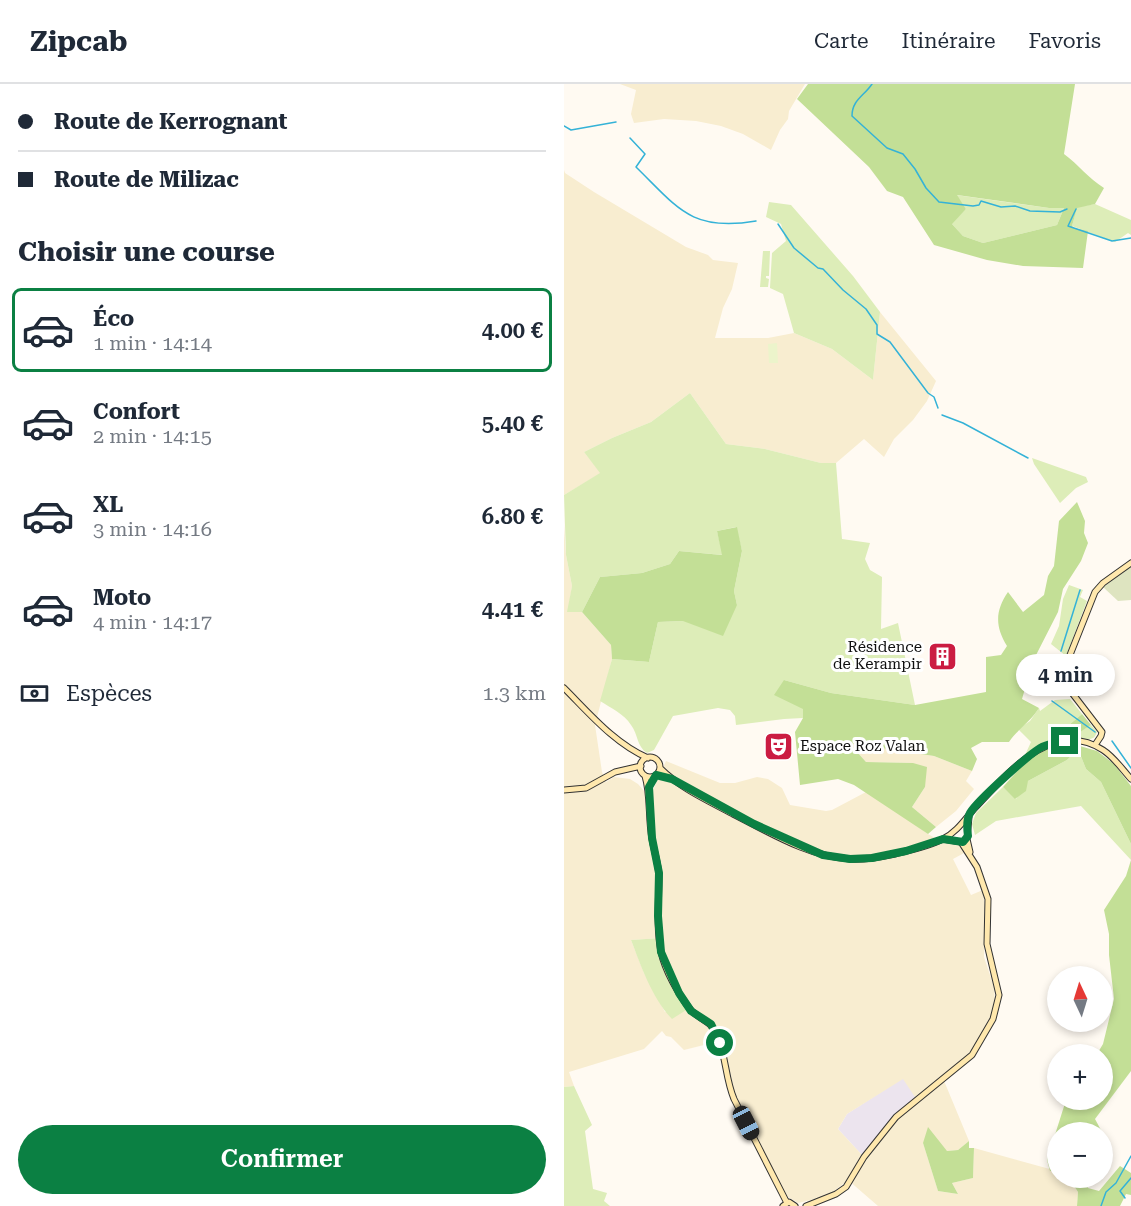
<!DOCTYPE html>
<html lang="fr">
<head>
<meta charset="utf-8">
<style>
  body { margin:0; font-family:"Roboto Serif",serif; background:#f6f6f7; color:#1f2937; height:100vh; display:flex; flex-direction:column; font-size:22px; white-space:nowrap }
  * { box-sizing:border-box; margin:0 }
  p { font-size:20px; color:#747a83 }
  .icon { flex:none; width:33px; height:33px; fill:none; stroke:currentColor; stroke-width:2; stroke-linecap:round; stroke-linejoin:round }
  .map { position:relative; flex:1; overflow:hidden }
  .details { display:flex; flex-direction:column; background:#fff; width:564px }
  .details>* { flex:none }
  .banner { display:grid; align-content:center; height:132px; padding:0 18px; background:#fff }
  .needle { width:39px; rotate:356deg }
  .controls { position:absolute; left:483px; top:882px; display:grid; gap:12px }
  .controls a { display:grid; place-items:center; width:66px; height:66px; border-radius:50%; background:#fff; box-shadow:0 3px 9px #0003; font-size:30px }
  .end { position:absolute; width:27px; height:27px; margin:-14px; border:8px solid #0b8043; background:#fff; box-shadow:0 0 0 3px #fff }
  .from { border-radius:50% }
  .bubble { position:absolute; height:42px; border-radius:21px; background:#fff; box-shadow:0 3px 9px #0003; font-size:20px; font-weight:600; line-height:42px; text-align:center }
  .car { position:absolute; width:18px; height:36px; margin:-18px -9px; border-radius:8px; box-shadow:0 0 4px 2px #0007; background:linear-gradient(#222 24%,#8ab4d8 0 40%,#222 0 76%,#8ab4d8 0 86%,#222 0) }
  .banner b { display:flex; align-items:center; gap:21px; height:57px; font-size:22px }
  .banner b+b { border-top:2px solid #e0e1e3 }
  .banner i { width:15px; height:15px; background:#1f2937 }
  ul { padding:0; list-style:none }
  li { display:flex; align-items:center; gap:18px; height:84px; margin:0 12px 9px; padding:0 6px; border:3px solid transparent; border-radius:9px }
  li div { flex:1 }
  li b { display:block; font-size:22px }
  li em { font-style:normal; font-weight:600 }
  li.active { border-color:#0b8043 }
  li>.icon { width:54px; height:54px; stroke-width:1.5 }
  h2 { padding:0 18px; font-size:27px; line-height:72px }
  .pay { display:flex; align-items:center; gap:15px; height:66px; padding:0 18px; font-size:22px }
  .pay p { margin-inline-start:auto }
  .action { display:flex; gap:12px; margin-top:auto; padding:12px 18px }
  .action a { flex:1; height:69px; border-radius:36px; background:#0b8043; color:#fff; font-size:24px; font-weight:600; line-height:69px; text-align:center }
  header { display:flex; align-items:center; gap:36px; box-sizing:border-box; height:84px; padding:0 30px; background:#fff; border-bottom:2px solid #e0e1e3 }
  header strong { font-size:28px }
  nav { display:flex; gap:33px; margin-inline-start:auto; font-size:21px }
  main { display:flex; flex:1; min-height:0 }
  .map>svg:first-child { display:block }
  .industrial { fill:#ece4ee }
  .farmland { fill:#f8edd0; fill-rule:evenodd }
  .green { fill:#ddedb8 }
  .forest { fill:#c3df96; fill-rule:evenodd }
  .cemetery { fill:#dee4c0 }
  .pitch { fill:#ecf4cb }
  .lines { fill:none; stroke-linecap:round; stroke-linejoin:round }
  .stream { stroke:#34b2d7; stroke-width:1.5 }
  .secondary-casing { stroke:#323232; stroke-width:7 }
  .secondary { stroke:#ffe8ad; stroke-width:5 }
  .route { stroke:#0b8043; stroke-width:8 }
  .labels { text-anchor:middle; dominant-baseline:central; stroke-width:6; stroke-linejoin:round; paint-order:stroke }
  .poi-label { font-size:15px; fill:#101010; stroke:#fff; text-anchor:end }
</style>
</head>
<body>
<header>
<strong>Zipcab</strong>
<nav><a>Carte</a><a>Itinéraire</a><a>Favoris</a></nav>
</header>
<main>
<section class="details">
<div class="banner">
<b><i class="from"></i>Route de Kerrognant</b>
<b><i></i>Route de Milizac</b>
</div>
<h2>Choisir une course</h2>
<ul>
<li class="active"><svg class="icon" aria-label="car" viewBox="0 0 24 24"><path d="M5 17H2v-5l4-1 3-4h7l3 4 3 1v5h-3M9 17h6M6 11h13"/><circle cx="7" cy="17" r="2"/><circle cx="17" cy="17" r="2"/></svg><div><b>Éco</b><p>1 min · 14:14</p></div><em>4.00 €</em></li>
<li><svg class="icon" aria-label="car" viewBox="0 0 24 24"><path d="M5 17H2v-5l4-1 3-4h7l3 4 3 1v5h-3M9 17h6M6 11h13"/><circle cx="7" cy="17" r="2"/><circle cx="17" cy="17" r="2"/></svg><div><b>Confort</b><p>2 min · 14:15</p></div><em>5.40 €</em></li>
<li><svg class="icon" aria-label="car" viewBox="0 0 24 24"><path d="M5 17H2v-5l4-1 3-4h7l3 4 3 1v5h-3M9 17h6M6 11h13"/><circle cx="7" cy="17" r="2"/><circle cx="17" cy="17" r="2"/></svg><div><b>XL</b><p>3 min · 14:16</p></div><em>6.80 €</em></li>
<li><svg class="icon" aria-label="car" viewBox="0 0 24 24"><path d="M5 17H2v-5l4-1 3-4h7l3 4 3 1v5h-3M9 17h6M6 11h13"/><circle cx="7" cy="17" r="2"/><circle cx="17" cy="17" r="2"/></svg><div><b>Moto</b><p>4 min · 14:17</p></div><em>4.41 €</em></li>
</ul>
<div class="pay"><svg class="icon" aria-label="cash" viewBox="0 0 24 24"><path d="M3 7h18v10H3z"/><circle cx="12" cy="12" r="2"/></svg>Espèces<p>1.3 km</p></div>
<div class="action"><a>Confirmer</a></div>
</section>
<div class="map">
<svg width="567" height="1122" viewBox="0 0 567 1122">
  <rect width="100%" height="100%" fill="#fffaf2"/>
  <path class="industrial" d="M 339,994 L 352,1013 L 331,1033 L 298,1071 L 274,1045 L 283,1030 Z"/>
  <path class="farmland" d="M 56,0 L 241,0 L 225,27 L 224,35 L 216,46 L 207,66 L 179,50 L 157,42 L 132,37 L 100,35 L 70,39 L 67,30 L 72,6 Z
    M 0,86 L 1,89 L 30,108 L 122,163 L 144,171 L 149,176 L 174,179 L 168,205 L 159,224 L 151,254 L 204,254 L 230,249 L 268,265 L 309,296 L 316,228 L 372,297 L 363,317 L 349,336 L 330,355 L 320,373 L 300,355 L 272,379 L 257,379 L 201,365 L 162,360 L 126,309 L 87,338 L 48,354 L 20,368 L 37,389 L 0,411 Z
    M 0,442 L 2,471 L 8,502 L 4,528 L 18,528 L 47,561 L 48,575 L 31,641 L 38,688 L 42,698 L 50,693 L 66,695 L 74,700 L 81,708 L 88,708 L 102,677 L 156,699 L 171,699 L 193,693 L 204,695 L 218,704 L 226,721 L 262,727 L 268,726 L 302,708 L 324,720 L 364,750 L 371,754 L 391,758 L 397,762 L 402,768 L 389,775 L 407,811 L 419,806 L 421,821 L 420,873 L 430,903 L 431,919 L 427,935 L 415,958 L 402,974 L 378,992 L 405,1057 L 394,1066 L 383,1067 L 359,1059 L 374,1107 L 394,1110 L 388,1099 L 409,1094 L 410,1064 L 493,1087 L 494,1094 L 505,1094 L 514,1108 L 513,1122 L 314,1122 L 284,1096 L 264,1112 L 234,1119 L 224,1113 L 216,1103 L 170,1008 L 160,959 L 152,958 L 120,966 L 107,953 L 102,952 L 98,947 L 80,965 L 5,988 L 10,1002 L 0,1003 ZM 97,854 L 100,868 L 117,906 L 127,923 L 101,928 L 80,889 L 67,856 ZM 339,995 L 351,1013 L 331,1033 L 298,1071 L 274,1045 L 283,1030 Z
    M 284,658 L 370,672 L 408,687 L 402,697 L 410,705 L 392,727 L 372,743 L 348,723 L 361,703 L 349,679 L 302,678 Z"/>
  <path class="green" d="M 392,111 L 485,124 L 500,124 L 493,141 L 419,159 L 399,152 L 387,139 L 402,125 Z
    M 205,118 L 227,121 L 289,192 L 316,228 L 309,296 L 268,265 L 230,249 L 219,210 L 206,204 L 208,169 L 222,157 L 217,140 L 202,133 Z
    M 531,120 L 567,136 L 567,151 L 564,149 L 551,158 L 508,142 L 513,123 Z
    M 199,167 L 206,167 L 205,192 L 202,192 L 202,194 L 205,195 L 204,203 L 196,203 Z
    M 126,309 L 162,360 L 201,365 L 257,379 L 272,379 L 278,455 L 306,459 L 301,475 L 306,486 L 318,493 L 317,545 L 334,539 L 351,621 L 267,609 L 220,596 L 239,624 L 239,634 L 220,635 L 172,641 L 171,632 L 166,626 L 154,624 L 109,632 L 90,666 L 83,669 C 73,663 74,650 67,641 C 60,630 47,624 36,617 L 48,575 L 85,578 L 94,538 L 119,537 L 173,521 L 170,507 L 178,467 L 172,443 L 153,447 L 159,471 L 115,467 L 106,480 L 78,489 L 36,493 L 18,528 L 3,528 L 8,502 L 2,471 L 0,411 L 36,389 L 20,368 L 48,354 L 87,338 Z
    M 468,374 L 522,393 L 524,398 L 512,404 L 496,419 L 470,380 Z
    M 505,501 L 519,506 L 516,513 L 523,517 L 502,572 L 487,560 L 495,542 L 499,515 Z
    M 506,615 L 518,630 L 505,641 L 490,645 L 512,650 L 527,641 L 533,648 C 531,652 531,654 526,655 C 520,656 513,653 506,653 C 488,653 475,659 461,671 L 467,658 L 454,645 L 466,637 L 475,624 L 476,627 L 491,616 Z
    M 509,670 L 516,670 L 522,685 L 537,698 L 567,760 L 567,776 L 517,722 L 432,737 L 411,751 L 408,740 L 412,729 L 439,703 L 452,715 L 464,697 L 503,676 Z
    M 97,854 C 101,879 114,902 127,923 L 108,935 C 88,914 77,882 67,856 Z
    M 10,1002 L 28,1041 L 21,1047 L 29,1105 L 43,1109 L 40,1117 L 46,1122 L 0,1122 L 0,1003 Z"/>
  <path class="forest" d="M 244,0 L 511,0 L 500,70 C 515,81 524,94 540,104 L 531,120 L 513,124 L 508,142 L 510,144 L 524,147 L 519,184 L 459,182 L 423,176 L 370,161 L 339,113 L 323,107 L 305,83 L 233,15 ZM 393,111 L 485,124 L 500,124 L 493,141 L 419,159 L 399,152 L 388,140 L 402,125 Z
    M 513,418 L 521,437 L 520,449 L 524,459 L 517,477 L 499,505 L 494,528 L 469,577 L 458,615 L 475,624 C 467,637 454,645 445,658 L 418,658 L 407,664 L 413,675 L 408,687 L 370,672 L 285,659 L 302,678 L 349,679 L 363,683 L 361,703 L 348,723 L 372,743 L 364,750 L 290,701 L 274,695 L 236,701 L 231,648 L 239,634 L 239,625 L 210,611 L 220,596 L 267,609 L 351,621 L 422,608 L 422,573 L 437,571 L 443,562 C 431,542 431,527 444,508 L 459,528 L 480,511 L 484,492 L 490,482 L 495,437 Z
    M 173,443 L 178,467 L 170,507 L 173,521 L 159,552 L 119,537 L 94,538 L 85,578 L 48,575 L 47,561 L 18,528 L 36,493 L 78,489 L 106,480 L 115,467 L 158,471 L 153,447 Z
    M 518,630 L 527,641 L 513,650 L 495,652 L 489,645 L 505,641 Z
    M 509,660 L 533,667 L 550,680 L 567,702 L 567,760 L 537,698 L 522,685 L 516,670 L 509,670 L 503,676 L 464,697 L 462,707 L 451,715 L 439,703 C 462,678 473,662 509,660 Z
    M 567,776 L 567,987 L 531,1035 L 538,1048 L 494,1048 L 493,1087 L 486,1087 L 483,1076 L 502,1016 L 538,1016 L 538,970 L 533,970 L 539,960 L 550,915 L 545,871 L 545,850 L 540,826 L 562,792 Z
    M 364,1043 L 383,1067 L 394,1066 L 405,1057 L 405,1064 L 410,1064 L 409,1094 L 388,1099 L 394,1110 L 374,1107 L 359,1059 Z
    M 556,1082 L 567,1089 L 567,1111 L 562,1110 L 556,1122 L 513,1122 L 514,1108 L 505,1094 L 519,1094 L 524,1104 L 535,1107 Z"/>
  <path class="cemetery" d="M 567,482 L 567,516 L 554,517 L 539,503 Z"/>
  <path class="pitch" d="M 213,259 L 214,279 L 205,279 L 204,260 Z"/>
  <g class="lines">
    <path class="stream" d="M 308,0 C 300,12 288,16 288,32 L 323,64 L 339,70 L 351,85 L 362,104 L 375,118 L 409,122 L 415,121 L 417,117 L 437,123 L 451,122 L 466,127 L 496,128 L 503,125
      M 0,42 L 7,46 L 52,38
      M 66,54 L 81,70 L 72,83 C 114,124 127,148 192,137
      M 512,125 L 504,142 L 548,157 L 567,154
      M 214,140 L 230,164 L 254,184 L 259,185 L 279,206 L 302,225 L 313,241 L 313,250 L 326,258 L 364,309 L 370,313 L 374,324
      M 378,331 L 399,339 L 464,374
      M 497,567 L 516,506
      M 488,617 L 531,648
      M 548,657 L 567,684
      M 561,1114 L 556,1107 L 567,1094
      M 537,1122 L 542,1108 L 552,1099 L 567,1072"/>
    <defs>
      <path id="secondary" d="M 0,604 C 25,629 51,660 84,674
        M 531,661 L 537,652 L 538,648 L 505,605 L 500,586 L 531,508 L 539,499 L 567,479
        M76 683a10 10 0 1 1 20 0a10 10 0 1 1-20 0Z
        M 96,684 C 116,704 143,716 169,730 C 205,748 245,773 286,775 C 301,776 317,773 331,770 C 347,766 365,762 379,755 C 393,748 401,735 411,724 C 442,691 488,633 539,666 C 550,673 558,685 567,695
        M 81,692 C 87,712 84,734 88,755 C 90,767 94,778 95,791 C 95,816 92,843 97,868 C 101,886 114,910 126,925 C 134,935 146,936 152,949 C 162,969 161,994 170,1015 L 223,1119
        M 0,706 L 22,704 L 51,688 L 77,682
        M 405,733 L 403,755 L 406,768
        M 219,1122 L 225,1118 L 231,1122
        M 242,1122 L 272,1110 L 282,1103 L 300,1073 L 332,1033 L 408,971 L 429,935 L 435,911 L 423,860 L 424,815 L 413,783 L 397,758 L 379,755"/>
    </defs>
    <use href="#secondary" class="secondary-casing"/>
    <use href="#secondary" class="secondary"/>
  </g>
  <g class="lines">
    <path class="route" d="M 156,959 L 147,940 L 127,927 L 115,909 L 97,868 L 94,832 L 95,789 L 88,754 L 85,703 L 92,691 L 108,695 L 190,740 L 259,771 L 286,775 L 308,774 L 342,767 L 379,755 L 399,758 L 404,752 C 403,745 402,736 406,729 C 413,717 466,669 478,663 C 485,660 493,658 501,657"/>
  </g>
  <defs>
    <symbol id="building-square" viewBox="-11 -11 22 22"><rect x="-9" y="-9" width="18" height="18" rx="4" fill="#cb1c42" stroke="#fff"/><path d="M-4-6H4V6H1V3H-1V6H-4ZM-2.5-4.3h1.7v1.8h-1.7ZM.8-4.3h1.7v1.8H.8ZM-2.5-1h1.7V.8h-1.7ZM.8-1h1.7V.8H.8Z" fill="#fff"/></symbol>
    <symbol id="theatre-square" viewBox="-11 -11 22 22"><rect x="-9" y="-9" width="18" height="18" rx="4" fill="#cb1c42" stroke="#fff"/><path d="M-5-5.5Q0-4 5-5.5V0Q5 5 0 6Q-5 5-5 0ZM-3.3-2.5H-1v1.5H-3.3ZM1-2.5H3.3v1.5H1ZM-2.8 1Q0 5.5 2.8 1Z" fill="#fff"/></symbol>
  </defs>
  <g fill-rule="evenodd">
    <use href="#building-square" x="362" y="556" width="33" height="33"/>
    <use href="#theatre-square" x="198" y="646" width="33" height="33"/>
  </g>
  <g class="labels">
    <g class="poi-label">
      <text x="358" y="563">Résidence<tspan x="358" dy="17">de Kerampir</tspan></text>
      <text x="236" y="662" text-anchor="start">Espace Roz Valan</text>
    </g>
  </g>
</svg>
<div class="controls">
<a><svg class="needle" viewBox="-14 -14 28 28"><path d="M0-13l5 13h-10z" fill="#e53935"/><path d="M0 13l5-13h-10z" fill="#747a83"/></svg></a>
<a>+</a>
<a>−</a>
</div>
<i class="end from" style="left:156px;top:959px"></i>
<i class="end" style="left:501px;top:657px"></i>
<div class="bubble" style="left:452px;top:570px;width:99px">4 min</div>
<i class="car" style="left:182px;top:1039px;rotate:153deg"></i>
</div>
</main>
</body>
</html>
